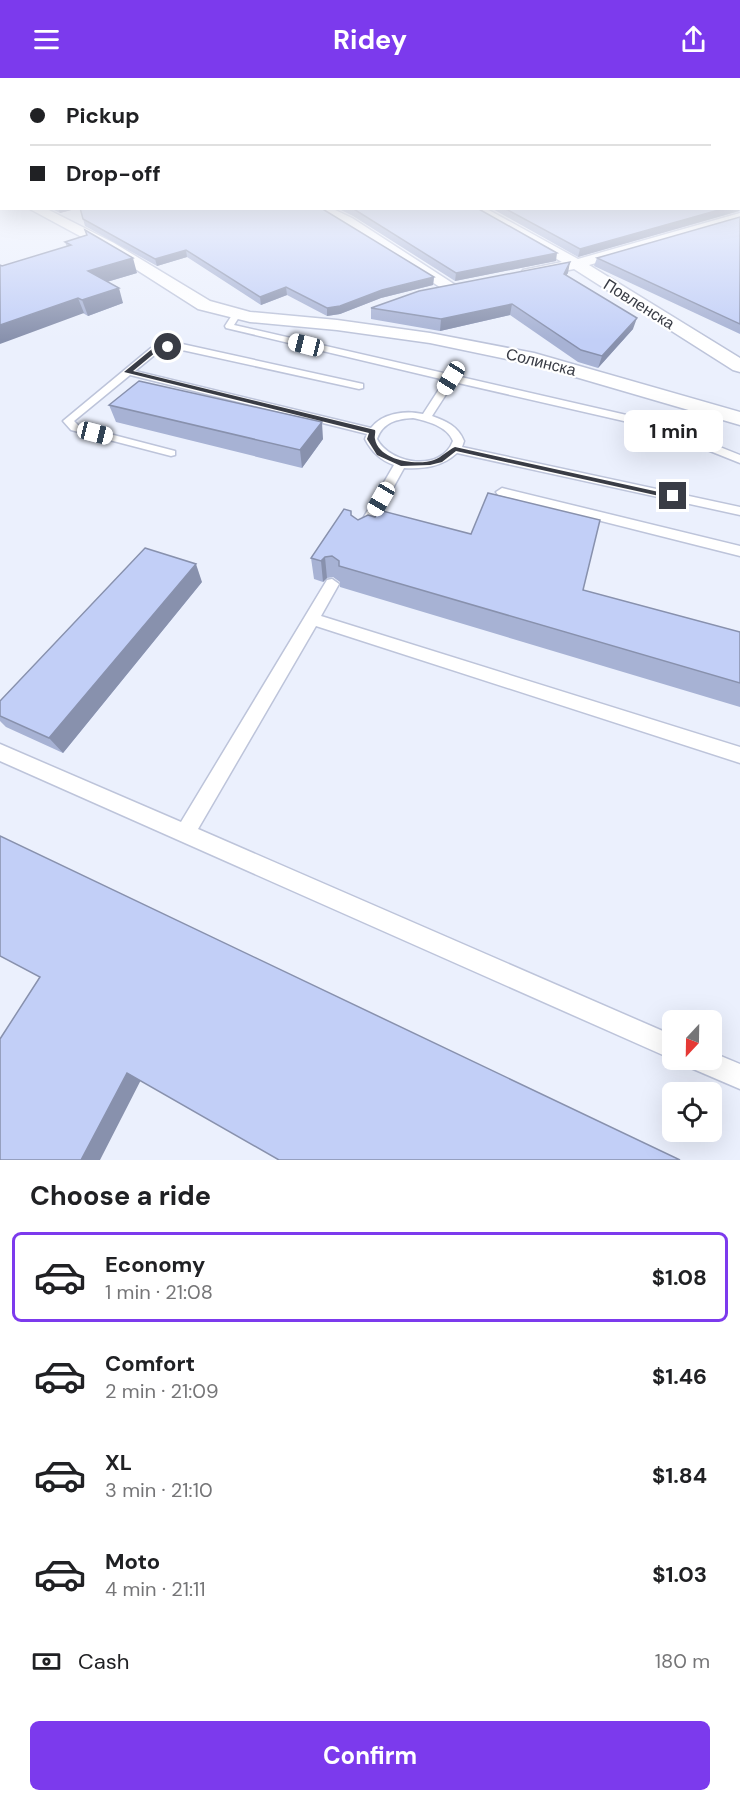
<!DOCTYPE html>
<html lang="en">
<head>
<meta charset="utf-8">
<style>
  body { margin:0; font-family:"DM Sans",sans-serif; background:#f2f2f2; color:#202124; height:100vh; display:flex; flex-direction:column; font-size:22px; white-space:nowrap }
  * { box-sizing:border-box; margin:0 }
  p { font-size:20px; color:#757577 }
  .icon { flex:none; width:33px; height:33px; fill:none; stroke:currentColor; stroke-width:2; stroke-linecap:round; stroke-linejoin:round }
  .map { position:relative; height:1082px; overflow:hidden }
  .details { display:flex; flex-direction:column; background:#fff; flex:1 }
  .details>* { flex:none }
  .hud { position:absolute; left:0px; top:0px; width:741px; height:132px; box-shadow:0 6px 24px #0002; display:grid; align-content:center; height:132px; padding:0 30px; background:#fff }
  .needle { width:39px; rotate:202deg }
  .tools { position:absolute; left:662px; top:932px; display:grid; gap:12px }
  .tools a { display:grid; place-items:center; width:60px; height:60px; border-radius:9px; background:#fff; box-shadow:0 6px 24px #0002; font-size:30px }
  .end { position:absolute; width:27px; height:27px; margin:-14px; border:8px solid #393c45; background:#fff; box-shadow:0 0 0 3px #fff }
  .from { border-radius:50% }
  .bubble { position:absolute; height:42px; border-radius:9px; background:#fff; box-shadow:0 6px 24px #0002; font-size:20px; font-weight:700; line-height:42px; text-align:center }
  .car { position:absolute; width:18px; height:36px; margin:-18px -9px; border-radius:8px; box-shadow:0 0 4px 2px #0007; background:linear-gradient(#fff 24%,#345 0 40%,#fff 0 76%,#345 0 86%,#fff 0) }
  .hud b { display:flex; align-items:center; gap:21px; height:57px; font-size:22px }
  .hud b+b { border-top:2px solid #e0e0e0 }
  .hud i { width:15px; height:15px; background:#202124 }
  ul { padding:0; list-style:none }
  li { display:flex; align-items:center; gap:18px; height:90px; margin:0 12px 9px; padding:0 18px; border:3px solid transparent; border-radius:9px }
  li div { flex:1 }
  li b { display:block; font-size:22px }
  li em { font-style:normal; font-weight:700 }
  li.selected { border-color:#7c3aed }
  li>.icon { width:54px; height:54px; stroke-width:1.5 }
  h2 { padding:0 30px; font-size:27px; line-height:72px }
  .pay { display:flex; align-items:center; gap:15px; height:66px; padding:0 30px; font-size:22px }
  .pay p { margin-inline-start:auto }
  .button { display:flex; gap:12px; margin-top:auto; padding:12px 30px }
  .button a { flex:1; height:69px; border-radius:9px; background:#7c3aed; color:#fff; font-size:24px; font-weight:700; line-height:69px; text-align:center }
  header { display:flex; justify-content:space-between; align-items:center; height:78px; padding:0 30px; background:#7c3aed; color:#fff; font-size:27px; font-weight:700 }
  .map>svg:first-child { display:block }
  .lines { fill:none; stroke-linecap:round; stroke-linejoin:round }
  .service-casing { stroke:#bdc4da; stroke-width:3 }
  .minor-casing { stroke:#bdc4da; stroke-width:3 }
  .service { fill:#fff; fill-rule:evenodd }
  .minor { fill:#fff; fill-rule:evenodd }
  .wall { fill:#a7b2d4 }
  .shaded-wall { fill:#8891ad }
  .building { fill:#c2cff7; stroke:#8891ad; stroke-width:1.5 }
  .route { fill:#393c45 }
  .labels { text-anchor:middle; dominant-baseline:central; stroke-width:4.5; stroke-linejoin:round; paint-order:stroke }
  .far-street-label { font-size:16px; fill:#393c45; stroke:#fff }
</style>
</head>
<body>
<header><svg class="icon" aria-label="menu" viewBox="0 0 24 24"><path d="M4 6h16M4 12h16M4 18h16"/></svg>Ridey<svg class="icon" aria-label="share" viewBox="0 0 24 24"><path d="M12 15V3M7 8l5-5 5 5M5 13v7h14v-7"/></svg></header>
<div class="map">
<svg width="740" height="1082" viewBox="0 0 740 1082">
  <rect width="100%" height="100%" fill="#ebf0fd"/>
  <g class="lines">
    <defs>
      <path id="service" d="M 237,233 L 241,236 L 234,247 L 657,344 L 740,377 L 740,385 L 650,349 L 454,304 L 432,338 C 446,343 458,348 464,363 L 462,369 L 740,429 L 740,437 L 457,375 C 442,389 424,391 404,390 L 366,459 L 361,461 L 354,456 L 394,387 C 380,382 372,374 365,361 L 367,356 L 130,297 L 74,343 L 79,348 L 175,373 L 175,377 L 171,378 L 71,352 L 63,343 L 151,270 L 182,266 L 363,306 L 363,310 L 359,311 L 182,272 L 157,275 L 135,293 L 371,350 C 382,335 405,332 423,336 L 445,302 L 226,250 L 225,248 L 234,234 ZM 413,340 C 427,343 447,348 453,363 C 441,395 390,386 377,361 C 383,344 397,341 413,340 Z
        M 502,410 L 740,468 L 740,478 L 498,417 L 496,414 Z
        M 332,501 L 339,506 L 321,538 L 740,669 L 740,685 L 316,548 L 198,751 L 672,957 L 672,981 L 0,683 L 0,666 L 181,744 L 327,502 Z
        M 711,974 L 740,986 L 740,1011 L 691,990 L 688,981 L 711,981 Z"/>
      <path id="minor" d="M 0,110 L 2,111 L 2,119 L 0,118 Z
        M 28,130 L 45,130 L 114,165 L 210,223 L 250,234 L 337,242 L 430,255 L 534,275 L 740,334 L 740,347 L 531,286 L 430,265 L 337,252 L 250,244 L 198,231 L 104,171 Z
        M 314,130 L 331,130 L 352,140 L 460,210 L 452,215 L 446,213 L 342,146 Z
        M 468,130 L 485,130 L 578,181 L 740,135 L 740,143 L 589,187 L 740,280 L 740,294 L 733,292 L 574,191 L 529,200 L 523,198 L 521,195 L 523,192 L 562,184 Z"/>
    </defs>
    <use href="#service" class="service-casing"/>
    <use href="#minor" class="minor-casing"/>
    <use href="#service" class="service"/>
    <use href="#minor" class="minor"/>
  </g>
  <path class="wall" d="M 740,110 L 740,133 L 578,179 L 491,130 L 740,130 Z
    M 50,130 L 79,130 L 60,135 Z
    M 80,130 L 434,199 L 433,207 L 381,220 L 340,236 L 327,238 L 287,217 L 261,227 L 187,179 L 157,188 L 85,148 Z
    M 337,130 L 477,130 L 556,183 L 455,203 L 353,138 Z
    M 740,139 L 740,256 L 594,188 L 597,180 Z
    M 65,164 L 137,195 L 107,204 L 123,225 L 88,238 L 2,188 L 67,169 Z
    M 568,195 L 566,197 L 633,251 L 598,290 L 578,284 L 510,237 L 440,253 L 371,241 L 371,230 Z
    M 109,327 L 323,361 L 302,390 L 116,344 Z
    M 351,438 L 358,442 L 583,512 L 740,554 L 740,629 L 340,509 L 340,504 L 333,499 L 327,500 L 323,504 L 314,501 L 311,480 Z
    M 202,504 L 63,675 L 6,649 L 0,643 L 0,623 Z"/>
  <path class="shaded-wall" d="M 740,127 L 739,133 L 578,179 L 580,171 L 726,130 L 740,130 Z
    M 58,130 L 79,130 L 60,135 Z
    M 186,172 L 187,179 L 157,188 L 155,181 Z
    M 557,175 L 556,183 L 455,203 L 456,195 Z
    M 133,180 L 137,195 L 93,208 L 88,193 Z
    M 570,184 L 568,195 L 561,206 L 564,196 Z
    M 434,199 L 433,207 L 381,220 L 340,236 L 327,238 L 327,230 L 382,212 Z
    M 286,209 L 287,217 L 261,227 L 260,219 Z
    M 119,210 L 123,225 L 88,238 L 82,222 Z
    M 78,220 L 84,235 L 0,266 L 0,247 Z
    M 512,226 L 510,237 L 440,253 L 441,241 Z
    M 637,240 L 633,251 L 598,290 L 602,278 Z
    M 322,344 L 323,361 L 302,390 L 300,372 Z
    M 325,479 L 327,500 L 323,504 L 321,483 Z
    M 196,486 L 202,504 L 63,675 L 49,660 Z
    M 127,995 L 144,996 L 100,1082 L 81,1082 Z"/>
  <path class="building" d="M 80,130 L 321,130 L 434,199 L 382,212 L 340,228 L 327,230 L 286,209 L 260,219 L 186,172 L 155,181 L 83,141 Z
    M 352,130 L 477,130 L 557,175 L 456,195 Z
    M 504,130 L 726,130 L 580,171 Z
    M 740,139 L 740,246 L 597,180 Z
    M 85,152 L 133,180 L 88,193 L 119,210 L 82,222 L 78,220 L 0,247 L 0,187 L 2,188 L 71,167 L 65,164 L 87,157 Z
    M 570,184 L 564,196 L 637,240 L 602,278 L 581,272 L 512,226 L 441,241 L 371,230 L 419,213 Z
    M 139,303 L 322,344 L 300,372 L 109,327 Z
    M 488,415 L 600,442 L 583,512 L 740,554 L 740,605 L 339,488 L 339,483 L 332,478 L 325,479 L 321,483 L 311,480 L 344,431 L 351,433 L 351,437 L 358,442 L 368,437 L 375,439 L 379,432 L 471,456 Z
    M 145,470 L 196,486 L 49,660 L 0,638 L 0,623 Z
    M 0,758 L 680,1082 L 279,1082 L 127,995 L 81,1082 L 0,1082 L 0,961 L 40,899 L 0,878 Z"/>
  <linearGradient id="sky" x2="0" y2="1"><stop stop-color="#7da6de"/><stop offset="0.42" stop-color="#f6f8fe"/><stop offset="1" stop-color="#f6f8fe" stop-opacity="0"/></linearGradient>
  <rect width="740" height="262" fill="url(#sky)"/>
  <path class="route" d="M 168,267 L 170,271 L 156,274 L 133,293 L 375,352 C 376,355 374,358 375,361 C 379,383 418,388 434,382 C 442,379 448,372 455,369 L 677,418 L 673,421 L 456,373 L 442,384 L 430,387 L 401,388 L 377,377 L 367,361 L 369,355 L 124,294 L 152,271 Z"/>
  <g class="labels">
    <g class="far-street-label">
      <text transform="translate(639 226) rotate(32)">Повленска</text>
      <text transform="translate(541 284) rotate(14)">Солинска</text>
    </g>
  </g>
</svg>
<div class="tools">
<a><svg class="needle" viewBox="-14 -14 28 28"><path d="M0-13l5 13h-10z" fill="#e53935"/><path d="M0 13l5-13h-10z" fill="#757577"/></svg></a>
<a><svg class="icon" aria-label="locate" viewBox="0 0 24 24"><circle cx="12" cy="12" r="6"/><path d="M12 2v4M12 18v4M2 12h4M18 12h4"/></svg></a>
</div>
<i class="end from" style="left:168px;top:269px"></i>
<i class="end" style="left:673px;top:418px"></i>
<div class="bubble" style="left:624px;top:332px;width:99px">1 min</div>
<i class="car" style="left:306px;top:267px;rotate:284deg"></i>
<i class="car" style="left:451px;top:300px;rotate:212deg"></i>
<i class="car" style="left:95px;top:355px;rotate:104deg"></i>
<i class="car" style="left:381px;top:421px;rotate:210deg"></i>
<div class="hud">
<b><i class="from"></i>Pickup</b>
<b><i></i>Drop-off</b>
</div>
</div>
<section class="details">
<h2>Choose a ride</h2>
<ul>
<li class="selected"><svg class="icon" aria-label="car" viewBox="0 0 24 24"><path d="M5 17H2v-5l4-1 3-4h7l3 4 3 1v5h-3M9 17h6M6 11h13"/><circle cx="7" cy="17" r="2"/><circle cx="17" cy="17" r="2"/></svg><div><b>Economy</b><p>1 min · 21:08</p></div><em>$1.08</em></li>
<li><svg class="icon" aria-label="car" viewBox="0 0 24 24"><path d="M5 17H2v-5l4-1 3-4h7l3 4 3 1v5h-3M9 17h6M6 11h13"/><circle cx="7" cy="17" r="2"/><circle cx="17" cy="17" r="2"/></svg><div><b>Comfort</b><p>2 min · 21:09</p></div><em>$1.46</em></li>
<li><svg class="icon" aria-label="car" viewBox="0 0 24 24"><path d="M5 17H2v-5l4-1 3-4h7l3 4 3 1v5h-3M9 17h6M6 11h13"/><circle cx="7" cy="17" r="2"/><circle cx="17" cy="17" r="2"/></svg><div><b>XL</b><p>3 min · 21:10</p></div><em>$1.84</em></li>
<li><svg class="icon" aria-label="car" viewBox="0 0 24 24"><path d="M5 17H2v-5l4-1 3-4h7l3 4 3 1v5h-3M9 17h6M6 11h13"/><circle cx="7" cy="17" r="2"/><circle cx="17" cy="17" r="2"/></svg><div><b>Moto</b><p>4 min · 21:11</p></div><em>$1.03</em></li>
</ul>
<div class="pay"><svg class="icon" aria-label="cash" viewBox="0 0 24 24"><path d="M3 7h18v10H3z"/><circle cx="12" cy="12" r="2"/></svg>Cash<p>180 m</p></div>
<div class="button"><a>Confirm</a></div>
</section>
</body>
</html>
